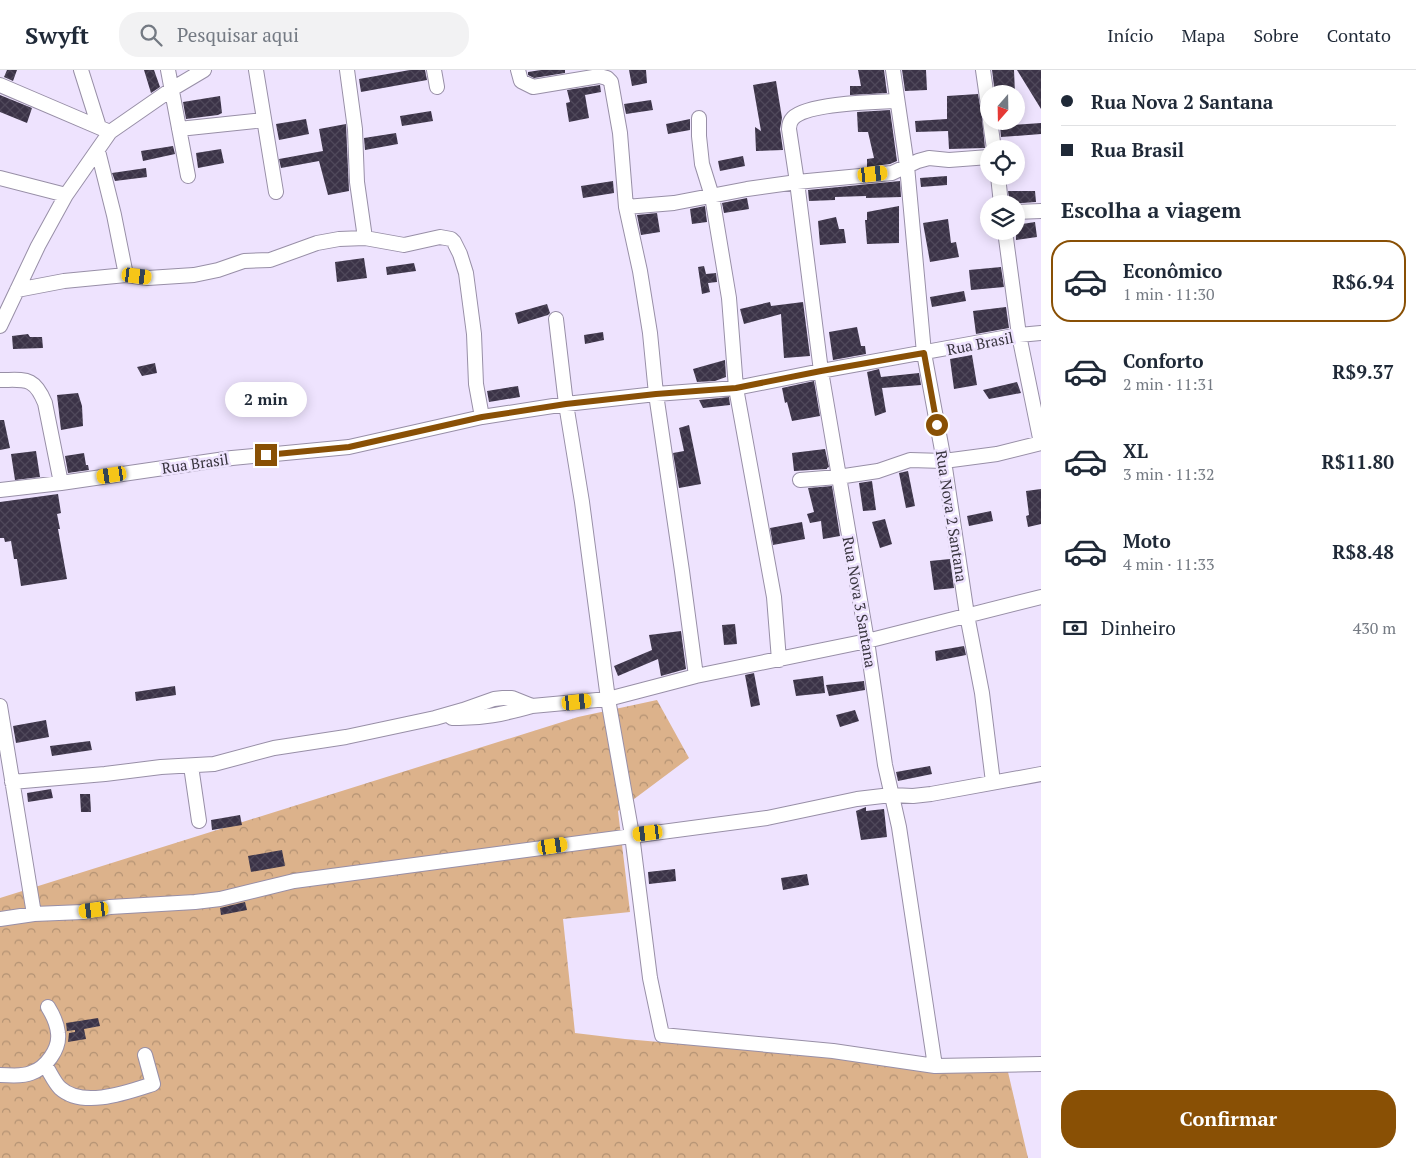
<!DOCTYPE html>
<html lang="pt">
<head>
<meta charset="utf-8">
<style>
  body { margin:0; font-family:"PT Serif",serif; background:#f2f2f3; color:#1f2937; height:100vh; display:flex; flex-direction:column; font-size:19px; white-space:nowrap }
  * { box-sizing:border-box; margin:0 }
  p { font-size:16px; color:#747a83 }
  .icon { flex:none; width:28px; height:28px; fill:none; stroke:currentColor; stroke-width:2; stroke-linecap:round; stroke-linejoin:round }
  .map { position:relative; flex:1; overflow:hidden }
  .details { display:flex; flex-direction:column; background:#fff; width:375px }
  .details>* { flex:none }
  .top-card { display:grid; align-content:center; height:110px; padding:0 20px; background:#fff }
  .needle { width:32px; rotate:200deg }
  .controls { position:absolute; left:980px; top:15px; display:grid; gap:10px }
  .controls a { display:grid; place-items:center; width:45px; height:45px; border-radius:50%; background:#fff; box-shadow:0 2px 12px #0003; font-size:25px }
  .end { position:absolute; width:22px; height:22px; margin:-11px; border:6px solid #895005; background:#fff; box-shadow:0 0 0 2px #fff }
  .from { border-radius:50% }
  .bubble { position:absolute; height:35px; border-radius:18px; background:#fff; box-shadow:0 2px 12px #0003; font-size:16px; font-weight:700; line-height:35px; text-align:center }
  .car { position:absolute; width:15px; height:30px; margin:-15px -8px; border-radius:6px; box-shadow:0 0 4px 1px #0007; background:linear-gradient(#f5c518 24%,#345 0 40%,#f5c518 0 76%,#345 0 86%,#f5c518 0) }
  .top-card b { display:flex; align-items:center; gap:18px; height:48px; font-size:19px }
  .top-card b+b { border-top:1px solid #e0e1e3 }
  .top-card i { width:12px; height:12px; background:#1f2937 }
  ul { padding:0; list-style:none }
  li { display:flex; align-items:center; gap:15px; height:82px; margin:0 10px 8px; padding:0 10px; border:2px solid transparent; border-radius:20px }
  li div { flex:1 }
  li b { display:block; font-size:19px }
  li em { font-style:normal; font-weight:700 }
  li.current { border-color:#895005 }
  li>.icon { width:45px; height:45px; stroke-width:1.5 }
  h2 { padding:0 20px; font-size:22px; line-height:60px }
  .pay { display:flex; align-items:center; gap:12px; height:55px; padding:0 20px; font-size:19px }
  .pay p { margin-inline-start:auto }
  .primary-button { display:flex; gap:10px; margin-top:auto; padding:10px 20px }
  .primary-button a { flex:1; height:58px; border-radius:20px; background:#895005; color:#fff; font-size:20px; font-weight:700; line-height:58px; text-align:center }
  header { display:flex; align-items:center; gap:30px; box-sizing:border-box; height:70px; padding:0 25px; background:#fff; border-bottom:1px solid #e0e1e3 }
  header strong { font-size:24px }
  nav { display:flex; gap:28px; margin-inline-start:auto; font-size:18px }
  .search { width:350px; height:45px; background:#f2f2f3; display:flex; align-items:center; gap:12px; box-sizing:border-box; padding:0 18px; border-radius:20px; color:#747a83; font-size:19px }
  main { display:flex; flex:1; min-height:0 }
  .map>svg:first-child { display:block }
  .forest { fill:url(#forest-crowns) }
  .building { fill:url(#building-cross-hatch) }
  .lines { fill:none; stroke-linecap:round; stroke-linejoin:round }
  .minor-casing { stroke:#988fa7; stroke-width:16 }
  .minor { stroke:#fff; stroke-width:14 }
  .route { stroke:#895005; stroke-width:6 }
  .labels { text-anchor:middle; dominant-baseline:central; stroke-width:5; stroke-linejoin:round; paint-order:stroke }
  .street-label { font-size:15px; fill:#38343e; stroke:#eee3fe }
</style>
</head>
<body>
<header>
<strong>Swyft</strong>
<div class="search"><svg class="icon" aria-label="search" viewBox="0 0 24 24"><circle cx="10" cy="10" r="6"/><path d="M15 15l6 6"/></svg>Pesquisar aqui</div>
<nav><a>Início</a><a>Mapa</a><a>Sobre</a><a>Contato</a></nav>
</header>
<main>
<div class="map">
<svg width="1041" height="1088" viewBox="0 0 1041 1088">
  <defs>
    <pattern id="forest-crowns" width="20" height="18" patternUnits="userSpaceOnUse" patternTransform="scale(1.25)"><rect width="20" height="18" fill="#dcb28b"/><path d="M2 6a3 3 0 1 1 6 0M12 15a3 3 0 1 1 6 0" fill="none" stroke="#b39273"/></pattern>
    <pattern id="building-cross-hatch" width="8" height="8" patternUnits="userSpaceOnUse" patternTransform="scale(1.25)"><rect width="8" height="8" fill="#3b3347"/><path d="M0 0l8 8M0 8l8-8" fill="none" stroke="#4f485a"/></pattern>
  </defs>
  <rect width="100%" height="100%" fill="#eee3fe"/>
  <path class="forest" d="M 657,630 L 689,688 L 618,741 L 630,842 L 563,849 L 575,963 L 625,969 L 818,986 L 932,1002 L 1008,1002 L 1028,1088 L 0,1088 L 0,828 L 578,647 Z"/>
  <path class="building" d="M 7,0 L 17,0 L 13,11 L 4,7 Z
    M 144,0 L 154,0 L 160,17 L 151,23 Z
    M 410,0 L 425,0 L 427,10 L 361,22 L 359,9 Z
    M 541,0 L 565,0 L 565,3 L 534,8 L 528,5 L 528,2 Z
    M 629,0 L 646,0 L 647,13 L 632,16 Z
    M 858,0 L 884,0 L 887,23 L 850,25 L 850,16 L 861,16 Z
    M 902,0 L 926,0 L 927,20 L 905,21 Z
    M 992,0 L 1014,0 L 1015,24 L 995,24 Z
    M 1017,0 L 1041,0 L 1041,39 Z
    M 776,11 L 782,48 L 780,59 L 783,80 L 756,81 L 755,57 L 761,61 L 753,15 Z
    M 600,15 L 601,22 L 585,25 L 589,48 L 569,52 L 566,33 L 570,32 L 567,20 Z
    M 978,24 L 982,47 L 985,78 L 949,79 L 948,61 L 916,62 L 915,51 L 947,49 L 947,26 Z
    M 0,25 L 32,38 L 27,53 L 0,42 Z
    M 220,26 L 222,43 L 218,45 L 186,49 L 183,32 Z
    M 651,30 L 653,40 L 626,44 L 624,34 Z
    M 890,40 L 897,91 L 890,94 L 867,97 L 867,89 L 874,88 L 868,62 L 858,62 L 857,42 Z
    M 431,41 L 433,51 L 402,56 L 400,46 Z
    M 306,49 L 309,64 L 279,70 L 276,54 Z
    M 690,49 L 690,60 L 668,64 L 666,54 Z
    M 1041,53 L 1041,64 L 1001,67 L 1000,56 Z
    M 346,54 L 349,121 L 328,125 L 319,91 L 281,98 L 279,89 L 323,81 L 319,59 Z
    M 396,63 L 398,74 L 365,80 L 364,68 Z
    M 173,76 L 175,84 L 143,91 L 141,81 Z
    M 221,79 L 224,93 L 198,98 L 196,83 Z
    M 743,86 L 745,96 L 720,101 L 718,91 Z
    M 146,98 L 147,107 L 115,111 L 112,103 Z
    M 947,106 L 947,115 L 921,117 L 920,108 Z
    M 613,111 L 614,123 L 583,128 L 581,116 Z
    M 900,111 L 901,127 L 866,128 L 866,126 L 835,127 L 835,130 L 809,131 L 808,120 Z
    M 1008,121 L 1035,121 L 1036,132 L 1010,134 Z
    M 747,128 L 749,139 L 724,143 L 722,133 Z
    M 705,136 L 707,152 L 692,154 L 690,139 Z
    M 899,136 L 899,173 L 867,174 L 865,150 L 867,150 L 867,142 Z
    M 657,143 L 660,162 L 641,165 L 637,145 Z
    M 836,147 L 839,159 L 844,159 L 846,173 L 820,175 L 818,151 Z
    M 948,149 L 951,173 L 956,172 L 959,187 L 930,192 L 923,153 Z
    M 1035,152 L 1037,167 L 1016,170 L 1016,155 Z
    M 364,188 L 367,208 L 337,212 L 335,192 Z
    M 414,193 L 416,201 L 387,205 L 386,197 Z
    M 704,196 L 706,204 L 716,203 L 717,212 L 708,213 L 710,222 L 702,224 L 698,197 Z
    M 1001,197 L 1004,217 L 971,220 L 969,200 Z
    M 964,221 L 966,231 L 932,237 L 930,227 Z
    M 770,232 L 771,236 L 803,232 L 810,286 L 784,288 L 781,244 L 744,254 L 740,239 Z
    M 547,234 L 550,243 L 548,245 L 518,254 L 515,243 Z
    M 1006,237 L 1009,258 L 976,264 L 973,241 Z
    M 857,257 L 861,276 L 865,276 L 866,284 L 833,290 L 829,262 Z
    M 603,262 L 604,270 L 585,274 L 584,265 Z
    M 28,264 L 30,267 L 42,267 L 43,278 L 13,279 L 12,266 Z
    M 972,285 L 977,315 L 954,319 L 950,289 Z
    M 725,290 L 726,307 L 715,311 L 697,312 L 693,299 Z
    M 155,293 L 157,303 L 142,306 L 137,297 Z
    M 879,299 L 881,307 L 919,303 L 921,315 L 882,318 L 886,342 L 875,346 L 867,302 Z
    M 814,311 L 820,346 L 792,351 L 787,332 L 785,333 L 782,318 Z
    M 1017,312 L 1021,323 L 989,329 L 983,320 Z
    M 518,316 L 520,327 L 489,332 L 487,321 Z
    M 78,323 L 82,336 L 83,356 L 61,360 L 57,325 Z
    M 729,327 L 730,335 L 703,338 L 699,330 Z
    M 0,350 L 4,350 L 10,378 L 0,380 Z
    M 689,355 L 701,414 L 679,418 L 673,383 L 684,381 L 679,358 Z
    M 825,379 L 829,397 L 827,398 L 827,399 L 794,401 L 792,383 Z
    M 36,381 L 40,407 L 15,410 L 11,384 Z
    M 84,383 L 86,395 L 88,395 L 89,400 L 68,403 L 65,386 Z
    M 908,401 L 915,436 L 906,438 L 899,403 Z
    M 872,411 L 876,440 L 863,441 L 859,413 Z
    M 832,416 L 840,466 L 823,469 L 821,451 L 810,453 L 807,444 L 814,442 L 808,418 Z
    M 1041,419 L 1041,454 L 1028,457 L 1026,446 L 1029,445 L 1026,421 Z
    M 58,424 L 61,443 L 57,444 L 60,459 L 58,459 L 67,509 L 21,516 L 17,489 L 14,489 L 11,471 L 5,472 L 4,468 L 0,468 L 0,432 Z
    M 991,441 L 993,451 L 969,456 L 967,446 Z
    M 885,449 L 892,474 L 880,478 L 872,452 Z
    M 802,452 L 805,469 L 773,475 L 770,458 Z
    M 950,489 L 954,518 L 934,520 L 930,491 Z
    M 735,554 L 737,574 L 724,575 L 722,555 Z
    M 681,561 L 686,599 L 661,606 L 658,589 L 618,606 L 614,596 L 652,580 L 649,565 Z
    M 964,576 L 966,585 L 936,591 L 935,581 Z
    M 754,603 L 760,635 L 751,637 L 745,605 Z
    M 823,606 L 825,623 L 796,626 L 793,610 Z
    M 864,611 L 865,620 L 829,626 L 826,615 Z
    M 175,616 L 176,625 L 136,631 L 135,622 Z
    M 855,640 L 859,651 L 840,657 L 836,645 Z
    M 46,650 L 49,667 L 16,673 L 13,656 Z
    M 90,671 L 92,680 L 52,686 L 50,676 Z
    M 930,696 L 932,704 L 898,711 L 896,702 Z
    M 51,719 L 53,728 L 28,732 L 27,723 Z
    M 80,724 L 90,724 L 91,742 L 81,742 Z
    M 866,737 L 866,741 L 884,739 L 887,767 L 861,770 L 856,741 Z
    M 240,745 L 242,755 L 212,760 L 211,750 Z
    M 282,780 L 285,796 L 251,802 L 248,786 Z
    M 675,799 L 676,811 L 649,814 L 648,802 Z
    M 807,804 L 809,815 L 783,820 L 781,808 Z
    M 245,832 L 247,840 L 221,845 L 220,838 Z
    M 98,948 L 100,956 L 84,959 L 86,969 L 68,972 L 69,963 L 75,962 L 75,960 L 67,961 L 66,953 Z"/>
  <g class="lines">
    <defs>
      <path id="minor" d="M 81,0 L 99,57
        M 168,0 L 188,106
        M 256,0 L 276,122
        M 347,0 L 355,59 L 357,112 L 365,168
        M 434,0 L 437,17
        M 518,0 L 521,11 L 533,17 L 599,6 L 607,8 L 611,12 L 620,63 L 626,137 L 640,201 L 650,263 L 656,324 L 682,501 L 696,606
        M 893,0 L 907,96 L 924,283 L 944,391 L 967,545 L 982,623 L 993,712
        M 983,0 L 989,42
        M 0,15 L 110,62
        M 897,31 C 875,32 808,33 793,48 C 790,51 789,55 789,59 L 797,112 L 821,301 L 867,571 L 885,695 L 899,757 L 935,996
        M 699,48 L 699,66 L 702,94 L 712,126 L 729,228 L 736,318 L 774,527 L 779,590
        M 990,51 L 994,79
        M 179,59 L 264,50
        M 98,81 L 114,145 L 126,205
        M 998,106 L 1001,134
        M 0,108 L 66,125
        M 626,137 L 674,133 L 747,119 L 797,112 L 892,103 L 918,91 L 929,88 L 949,90 L 989,87
        M 1016,142 L 1041,141
        M 1005,161 L 1019,265 L 1041,373
        M 17,220 L 64,211 L 126,205 L 148,208 L 194,205 L 218,200 L 244,191 L 270,190 L 317,173 L 339,169 L 365,168 L 404,175 L 440,167 L 451,169 L 454,172 L 460,184 L 466,203 L 474,264 L 476,314 L 482,347
        M 556,249 L 566,334 L 582,432 L 608,629 L 632,765 L 650,908 L 662,965 L 833,981 L 935,996 L 1041,994
        M 0,256 L 38,176 L 66,125 L 110,62 L 172,19 L 204,0
        M 0,310 C 25,310 34,306 45,333 L 61,413
        M 800,410 L 838,407 L 878,401 L 910,390 L 944,391 L 997,384 L 1041,373
        M 0,420 L 61,413 L 232,388 L 349,377 L 482,347 L 566,334 L 656,324 L 736,318 L 821,301 L 1019,265 L 1041,263
        M 0,636 L 34,844
        M 452,648 C 482,649 503,644 532,636
        M 191,696 L 199,751
        M 12,712 L 105,704 L 161,697 L 214,694 L 274,678 L 346,667 L 435,648 L 463,640 L 494,629 L 503,628 L 512,628 L 532,636 L 608,629 L 696,606 L 867,571 L 1041,527
        M 0,849 L 34,844 L 83,842 L 110,837 L 195,832 L 220,829 L 294,811 L 767,748 L 857,729 L 891,725 L 913,726 L 931,724 L 1041,704
        M 45,995 C 50,1002 54,1012 60,1018 C 83,1039 128,1022 153,1014 L 145,985
        M 0,1005 C 10,1005 22,1007 31,1003 C 46,998 60,979 58,963 C 57,953 53,945 48,937"/>
    </defs>
    <use href="#minor" class="minor-casing"/>
    <use href="#minor" class="minor"/>
  </g>
  <g class="lines">
    <path class="route" d="M 266,385 L 349,377 L 482,347 L 566,334 L 656,324 L 736,318 L 821,301 L 924,283 L 937,355"/>
  </g>
  <g class="labels">
    <g class="street-label">
      <text transform="translate(980 273) rotate(-11)">Rua Brasil</text>
      <text transform="translate(195 393) rotate(-8)">Rua Brasil</text>
      <text transform="translate(952 446) rotate(81)">Rua Nova 2 Santana</text>
      <text transform="translate(860 532) rotate(80)">Rua Nova 3 Santana</text>
    </g>
  </g>
</svg>
<div class="controls">
<a><svg class="needle" viewBox="-14 -14 28 28"><path d="M0-13l5 13h-10z" fill="#e53935"/><path d="M0 13l5-13h-10z" fill="#747a83"/></svg></a>
<a><svg class="icon" aria-label="locate" viewBox="0 0 24 24"><circle cx="12" cy="12" r="6"/><path d="M12 2v4M12 18v4M2 12h4M18 12h4"/></svg></a>
<a><svg class="icon" aria-label="layers" viewBox="0 0 24 24"><path d="M12 4l9 5-9 5-9-5zM3 14l9 5 9-5"/></svg></a>
</div>
<i class="end from" style="left:937px;top:355px"></i>
<i class="end" style="left:266px;top:385px"></i>
<div class="bubble" style="left:225px;top:312px;width:82px">2 min</div>
<i class="car" style="left:873px;top:104px;rotate:84deg"></i>
<i class="car" style="left:137px;top:206px;rotate:97deg"></i>
<i class="car" style="left:112px;top:405px;rotate:261deg"></i>
<i class="car" style="left:577px;top:632px;rotate:84deg"></i>
<i class="car" style="left:648px;top:763px;rotate:263deg"></i>
<i class="car" style="left:553px;top:776px;rotate:81deg"></i>
<i class="car" style="left:94px;top:840px;rotate:263deg"></i>
</div>
<section class="details">
<div class="top-card">
<b><i class="from"></i>Rua Nova 2 Santana</b>
<b><i></i>Rua Brasil</b>
</div>
<h2>Escolha a viagem</h2>
<ul>
<li class="current"><svg class="icon" aria-label="car" viewBox="0 0 24 24"><path d="M5 17H2v-5l4-1 3-4h7l3 4 3 1v5h-3M9 17h6M6 11h13"/><circle cx="7" cy="17" r="2"/><circle cx="17" cy="17" r="2"/></svg><div><b>Econômico</b><p>1 min · 11:30</p></div><em>R$6.94</em></li>
<li><svg class="icon" aria-label="car" viewBox="0 0 24 24"><path d="M5 17H2v-5l4-1 3-4h7l3 4 3 1v5h-3M9 17h6M6 11h13"/><circle cx="7" cy="17" r="2"/><circle cx="17" cy="17" r="2"/></svg><div><b>Conforto</b><p>2 min · 11:31</p></div><em>R$9.37</em></li>
<li><svg class="icon" aria-label="car" viewBox="0 0 24 24"><path d="M5 17H2v-5l4-1 3-4h7l3 4 3 1v5h-3M9 17h6M6 11h13"/><circle cx="7" cy="17" r="2"/><circle cx="17" cy="17" r="2"/></svg><div><b>XL</b><p>3 min · 11:32</p></div><em>R$11.80</em></li>
<li><svg class="icon" aria-label="car" viewBox="0 0 24 24"><path d="M5 17H2v-5l4-1 3-4h7l3 4 3 1v5h-3M9 17h6M6 11h13"/><circle cx="7" cy="17" r="2"/><circle cx="17" cy="17" r="2"/></svg><div><b>Moto</b><p>4 min · 11:33</p></div><em>R$8.48</em></li>
</ul>
<div class="pay"><svg class="icon" aria-label="cash" viewBox="0 0 24 24"><path d="M3 7h18v10H3z"/><circle cx="12" cy="12" r="2"/></svg>Dinheiro<p>430 m</p></div>
<div class="primary-button"><a>Confirmar</a></div>
</section>
</main>
</body>
</html>
